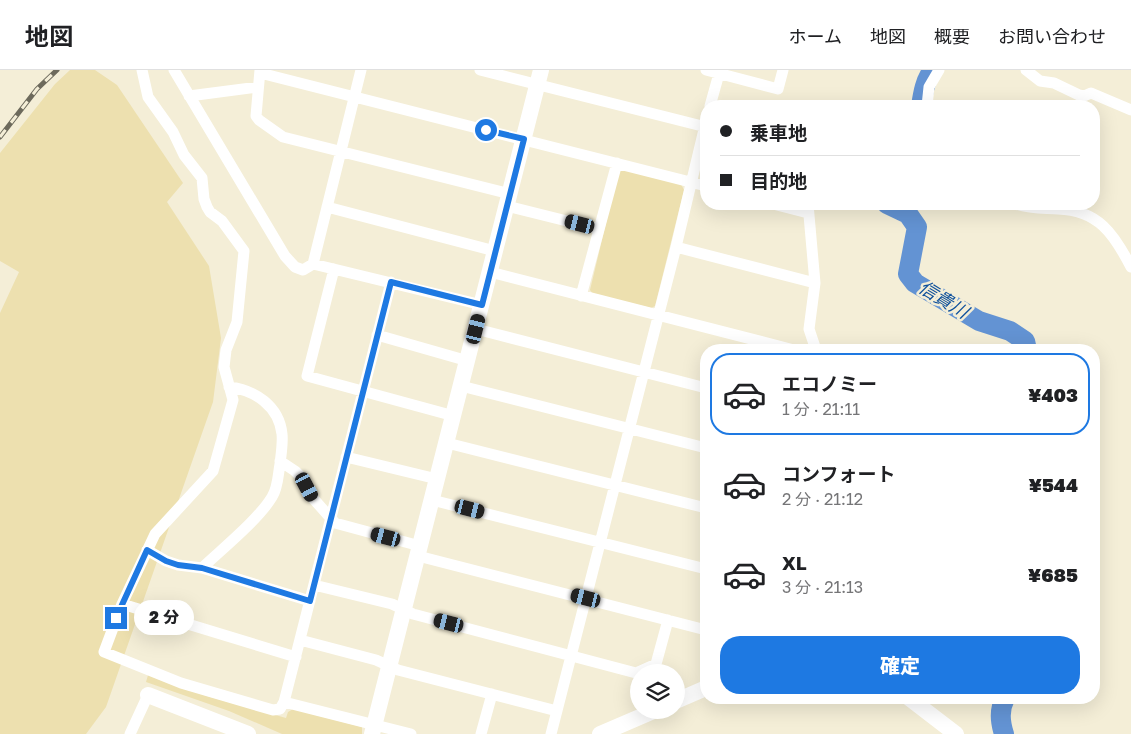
<!DOCTYPE html>
<html lang="ja">
<head>
<meta charset="utf-8">
<style>
  body { margin:0; font-family:"Golos Text","Noto Sans JP",sans-serif; background:#f6f6f6; color:#202124; height:100vh; display:flex; flex-direction:column; font-size:19px; white-space:nowrap }
  * { box-sizing:border-box; margin:0 }
  p { font-size:16px; color:#757577 }
  .icon { flex:none; width:28px; height:28px; fill:none; stroke:currentColor; stroke-width:2; stroke-linecap:round; stroke-linejoin:round }
  .map { position:relative; flex:1; overflow:hidden }
  .panel { position:absolute; left:700px; top:274px; width:400px; height:360px; display:flex; flex-direction:column; background:#fff; border-radius:20px; box-shadow:0 5px 20px #0002 }
  .panel>* { flex:none }
  .top-card { position:absolute; left:700px; top:30px; width:400px; height:110px; border-radius:20px; box-shadow:0 5px 20px #0002; display:grid; align-content:center; height:110px; padding:0 20px; background:#fff }
  .buttons { position:absolute; left:630px; top:594px; display:grid; gap:10px }
  .buttons a { display:grid; place-items:center; width:55px; height:55px; border-radius:50%; background:#fff; box-shadow:0 5px 20px #0002; font-size:25px }
  .end { position:absolute; width:22px; height:22px; margin:-11px; border:6px solid #1e79e2; background:#fff; box-shadow:0 0 0 2px #fff }
  .from { border-radius:50% }
  .bubble { position:absolute; height:35px; border-radius:18px; background:#fff; box-shadow:0 5px 20px #0002; font-size:16px; font-weight:800; line-height:35px; text-align:center }
  .car { position:absolute; width:15px; height:30px; margin:-15px -8px; border-radius:6px; box-shadow:0 0 4px 1px #0007; background:linear-gradient(#222 24%,#8ab4d8 0 40%,#222 0 76%,#8ab4d8 0 86%,#222 0) }
  .top-card b { display:flex; align-items:center; gap:18px; height:48px; font-size:19px }
  .top-card b+b { border-top:1px solid #e0e0e0 }
  .top-card i { width:12px; height:12px; background:#202124 }
  ul { padding:9px 0 0; list-style:none }
  li { display:flex; align-items:center; gap:15px; height:82px; margin:0 10px 8px; padding:0 10px; border:2px solid transparent; border-radius:20px }
  li div { flex:1 }
  li b { display:block; font-size:19px }
  li em { font-style:normal; font-weight:800 }
  li.on { border-color:#1e79e2 }
  li>.icon { width:45px; height:45px; stroke-width:1.5 }
  .primary-button { display:flex; gap:10px; margin-top:auto; padding:10px 20px }
  .primary-button a { flex:1; height:58px; border-radius:20px; background:#1e79e2; color:#fff; font-size:20px; font-weight:800; line-height:58px; text-align:center }
  header { display:flex; align-items:center; gap:30px; box-sizing:border-box; height:70px; padding:0 25px; background:#fff; border-bottom:1px solid #e0e0e0 }
  header strong { font-size:24px }
  nav { display:flex; gap:28px; margin-inline-start:auto; font-size:18px }
  .map>svg:first-child { display:block }
  .green { fill:#ede0af }
  .lines { fill:none; stroke-linecap:round; stroke-linejoin:round }
  .river { stroke:#6393d3; stroke-width:20 }
  .street { stroke:#fff; stroke-width:11 }
  .secondary { stroke:#fff; stroke-width:16 }
  .rail-casing { stroke:#6d6a5c; stroke-width:5 }
  .rail { stroke:#f4eed7; stroke-width:3; stroke-dasharray:9; stroke-linecap:butt }
  .route { stroke:#1e79e2; stroke-width:6 }
  .labels { text-anchor:middle; dominant-baseline:central; stroke-width:5; stroke-linejoin:round; paint-order:stroke }
  .water-label { font-size:18px; font-style:italic; fill:#0e509c; stroke:#f4eed7 }
</style>
</head>
<body>
<header>
<strong>地図</strong>
<nav><a>ホーム</a><a>地図</a><a>概要</a><a>お問い合わせ</a></nav>
</header>
<div class="map">
<svg width="1131" height="664" viewBox="0 0 1131 664">
  <rect width="100%" height="100%" fill="#f4eed7"/>
  <path class="green" d="M 70,0 L 95,0 L 117,15 L 183,113 L 167,132 L 209,196 L 221,268 L 213,332 L 106,637 L 86,664 L 0,664 L 0,243 L 19,202 L 0,191 L 0,83 L 55,14 Z
    M 623,99 L 681,114 L 684,120 L 655,236 L 651,238 L 593,224 L 590,220 L 618,103 Z
    M 148,605 L 207,626 L 286,648 L 288,642 L 293,639 L 362,657 L 362,664 L 282,664 L 229,641 L 146,612 Z"/>
  <g class="lines">
    <path class="river" d="M 921,36 C 923,23 925,10 933,0
      M 887,134 L 908,144 L 917,157 L 908,204 L 915,213 L 979,251 L 1010,261 L 1025,271 L 1027,280
      M 1004,664 C 1000,651 999,640 1005,628"/>
    <path class="street" d="M 142,0 L 148,27 L 173,62 L 184,85 L 202,108 L 204,129 L 207,137 L 210,142 L 222,151 L 244,181 L 237,252 L 226,280 L 224,297 L 233,330 L 213,401 L 155,464 L 122,534 L 104,582 L 181,613 L 273,640 L 280,639 L 284,632
      M 174,0 L 285,186 L 295,197 L 303,200 L 313,194 L 482,235
      M 260,0 L 256,46 L 259,50 L 283,67 L 510,124
      M 480,0 L 706,57
      M 706,0 L 778,19 L 783,0
      M 1026,0 L 1040,11 L 1054,13 L 1079,25 L 1084,26 L 1091,23 L 1131,40
      M 260,3 L 706,116
      M 189,26 L 258,17
      M 710,36 L 720,0
      M 927,36 L 929,17 L 939,0
      M 773,134 L 808,143
      M 808,134 L 815,213 L 809,259 L 816,280
      M 1016,134 C 1029,139 1044,138 1058,139 C 1098,140 1114,164 1131,197
      M 507,136 L 599,159
      M 327,137 L 495,181
      M 676,177 L 815,213
      M 313,194 L 361,0
      M 334,199 L 307,306 L 454,346
      M 490,202 L 794,280
      M 391,212 L 284,632 L 411,664
      M 581,226 L 617,93
      M 476,259 L 706,318
      M 377,265 L 468,291
      M 461,316 L 706,378
      M 447,373 L 706,438
      M 346,387 L 437,409
      M 280,391 L 295,401 L 302,408 L 311,426 L 335,453 L 420,476
      M 432,430 L 706,499
      M 147,480 L 166,491 L 178,495 L 202,498 L 310,531
      M 418,486 L 706,560
      M 202,498 C 222,479 258,450 272,427 C 278,418 278,405 280,394 C 281,385 283,373 282,364 C 279,336 255,320 229,317
      M 314,515 L 392,534 L 413,544 L 636,603 L 656,594 L 668,550
      M 122,534 L 296,587
      M 300,570 L 376,590 L 398,600 L 557,641
      M 130,664 L 148,625
      M 481,664 L 492,624
      M 551,664 L 676,177 L 706,51"/>
    <path class="secondary" d="M 148,625 L 248,664
      M 909,628 L 956,664
      M 676,631 L 706,618
      M 372,664 L 541,0
      M 600,664 L 656,640"/>
    <defs>
      <path id="rail" d="M 0,67 L 37,19 L 57,0"/>
    </defs>
    <use href="#rail" class="rail-casing"/>
    <use href="#rail" class="rail"/>
  </g>
  <g class="lines">
    <path class="route" d="M 116,548 L 147,480 L 166,491 L 178,495 L 202,498 L 310,531 L 391,212 L 482,235 L 524,69 L 486,60"/>
  </g>
  <g class="labels">
    <g class="water-label">
      <text transform="translate(944 229) rotate(31)">信貴川</text>
    </g>
  </g>
</svg>
<div class="buttons">
<a><svg class="icon" aria-label="layers" viewBox="0 0 24 24"><path d="M12 4l9 5-9 5-9-5zM3 14l9 5 9-5"/></svg></a>
</div>
<i class="end from" style="left:486px;top:60px"></i>
<i class="end" style="left:116px;top:548px"></i>
<div class="bubble" style="left:134px;top:530px;width:60px">2 分</div>
<i class="car" style="left:580px;top:154px;rotate:284deg"></i>
<i class="car" style="left:476px;top:259px;rotate:14deg"></i>
<i class="car" style="left:307px;top:417px;rotate:152deg"></i>
<i class="car" style="left:470px;top:439px;rotate:104deg"></i>
<i class="car" style="left:386px;top:467px;rotate:285deg"></i>
<i class="car" style="left:586px;top:528px;rotate:284deg"></i>
<i class="car" style="left:449px;top:553px;rotate:284deg"></i>
<div class="top-card">
<b><i class="from"></i>乗車地</b>
<b><i></i>目的地</b>
</div>
<section class="panel">
<ul>
<li class="on"><svg class="icon" aria-label="car" viewBox="0 0 24 24"><path d="M5 17H2v-5l4-1 3-4h7l3 4 3 1v5h-3M9 17h6M6 11h13"/><circle cx="7" cy="17" r="2"/><circle cx="17" cy="17" r="2"/></svg><div><b>エコノミー</b><p>1 分 · 21:11</p></div><em>¥403</em></li>
<li><svg class="icon" aria-label="car" viewBox="0 0 24 24"><path d="M5 17H2v-5l4-1 3-4h7l3 4 3 1v5h-3M9 17h6M6 11h13"/><circle cx="7" cy="17" r="2"/><circle cx="17" cy="17" r="2"/></svg><div><b>コンフォート</b><p>2 分 · 21:12</p></div><em>¥544</em></li>
<li><svg class="icon" aria-label="car" viewBox="0 0 24 24"><path d="M5 17H2v-5l4-1 3-4h7l3 4 3 1v5h-3M9 17h6M6 11h13"/><circle cx="7" cy="17" r="2"/><circle cx="17" cy="17" r="2"/></svg><div><b>XL</b><p>3 分 · 21:13</p></div><em>¥685</em></li>
</ul>
<div class="primary-button"><a>確定</a></div>
</section>
</div>
</body>
</html>
